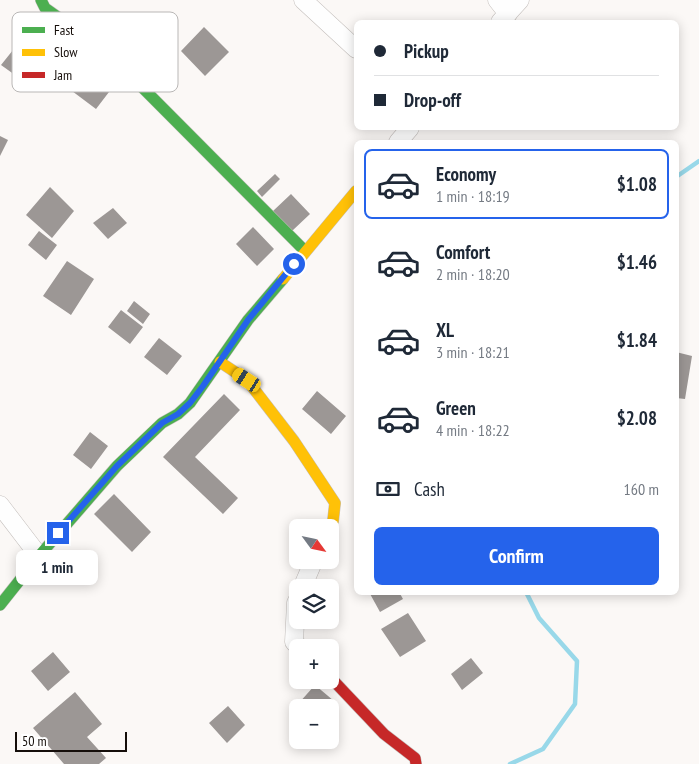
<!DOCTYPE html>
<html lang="en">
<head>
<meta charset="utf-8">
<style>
  body { margin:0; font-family:"PT Sans Narrow",sans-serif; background:#f2f2f3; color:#1f2937; height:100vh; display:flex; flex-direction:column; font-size:19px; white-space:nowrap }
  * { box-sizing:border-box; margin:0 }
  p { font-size:16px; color:#747a83 }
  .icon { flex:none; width:28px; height:28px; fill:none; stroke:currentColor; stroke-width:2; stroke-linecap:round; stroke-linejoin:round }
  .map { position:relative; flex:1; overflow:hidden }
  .sheet { position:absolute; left:354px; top:140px; width:325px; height:455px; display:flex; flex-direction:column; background:#fff; border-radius:8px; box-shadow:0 2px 12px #0003 }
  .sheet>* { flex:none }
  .banner { position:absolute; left:354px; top:20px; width:325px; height:110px; border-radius:8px; box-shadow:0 2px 12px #0003; display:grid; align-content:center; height:110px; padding:0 20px; background:#fff }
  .needle { width:32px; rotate:123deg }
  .tools { position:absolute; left:289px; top:519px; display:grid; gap:10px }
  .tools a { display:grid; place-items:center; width:50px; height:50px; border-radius:8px; background:#fff; box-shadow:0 2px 12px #0003; font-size:25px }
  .scale { position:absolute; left:15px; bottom:12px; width:112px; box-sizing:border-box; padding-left:5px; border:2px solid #150e0a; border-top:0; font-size:14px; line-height:18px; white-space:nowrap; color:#150e0a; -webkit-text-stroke:4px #fff; paint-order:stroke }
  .end { position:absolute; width:22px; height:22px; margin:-11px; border:6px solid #2563eb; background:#fff; box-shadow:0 0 0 2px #fff }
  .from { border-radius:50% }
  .bubble { position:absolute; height:35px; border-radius:8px; background:#fff; box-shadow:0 2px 12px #0003; font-size:16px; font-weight:800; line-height:35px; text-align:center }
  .car { position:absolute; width:15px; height:30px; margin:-15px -8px; border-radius:6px; box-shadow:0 0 4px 1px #0007; background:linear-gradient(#f5c518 24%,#345 0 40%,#f5c518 0 76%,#345 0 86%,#f5c518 0) }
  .banner b { display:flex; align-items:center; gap:18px; height:48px; font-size:19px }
  .banner b+b { border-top:1px solid #e0e1e3 }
  .banner i { width:12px; height:12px; background:#1f2937 }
  ul { padding:9px 0 0; list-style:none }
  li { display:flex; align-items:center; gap:15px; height:70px; margin:0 10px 8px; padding:0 10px; border:2px solid transparent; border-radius:8px }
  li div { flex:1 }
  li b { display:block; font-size:19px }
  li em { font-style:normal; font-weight:800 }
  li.on { border-color:#2563eb }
  li>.icon { width:45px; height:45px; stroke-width:1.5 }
  .pay { display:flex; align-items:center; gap:12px; height:55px; padding:0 20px; font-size:19px }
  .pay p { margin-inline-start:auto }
  .primary-button { display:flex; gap:10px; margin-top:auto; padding:10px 20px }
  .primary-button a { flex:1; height:58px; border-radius:8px; background:#2563eb; color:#fff; font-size:20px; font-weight:800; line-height:58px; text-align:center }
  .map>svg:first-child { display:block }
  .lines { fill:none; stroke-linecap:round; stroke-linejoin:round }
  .stream { stroke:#98d8e9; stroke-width:4.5 }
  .building { fill:#9c9795 }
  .street-casing { stroke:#c3bebb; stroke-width:19 }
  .fast-casing { stroke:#c3bebb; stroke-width:12 }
  .slow-casing { stroke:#c3bebb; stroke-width:12 }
  .jam-casing { stroke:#c3bebb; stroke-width:12 }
  .street { stroke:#fefefe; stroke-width:18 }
  .fast { stroke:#4caf50; stroke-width:11 }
  .slow { stroke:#ffc107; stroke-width:11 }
  .jam { stroke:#c62828; stroke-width:11 }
  .route { stroke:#2563eb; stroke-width:6 }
  .key { fill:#fff; stroke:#b9b7b6; stroke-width:1 }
  .key-label { font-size:14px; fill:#150e0a }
</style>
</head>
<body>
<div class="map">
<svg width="699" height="764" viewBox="0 0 699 764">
  <rect width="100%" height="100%" fill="#fbf8f6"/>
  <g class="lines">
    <path class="stream" d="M 676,177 L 699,161
      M 510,764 L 543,749 L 575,704 L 577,661 L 539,618 L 526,592"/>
  </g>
  <path class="building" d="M 204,27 L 229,52 L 205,76 L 181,51 Z
    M 25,35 L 58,61 L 36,90 L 1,65 Z
    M 82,70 L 109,92 L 96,109 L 68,88 Z
    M 0,136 L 8,140 L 0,156 Z
    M 275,174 L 280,179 L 262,197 L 257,191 Z
    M 50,187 L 74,211 L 52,238 L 26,215 Z
    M 291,194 L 310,214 L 292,231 L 273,211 Z
    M 113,208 L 127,223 L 108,239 L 93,223 Z
    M 253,227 L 274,249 L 257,266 L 236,244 Z
    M 39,231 L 57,245 L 46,260 L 28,245 Z
    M 67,261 L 94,279 L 71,315 L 43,296 Z
    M 134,301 L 150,314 L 143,324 L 127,311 Z
    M 121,310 L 143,327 L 130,344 L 108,327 Z
    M 159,338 L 182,356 L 167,375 L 144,357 Z
    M 676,352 L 692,356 L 685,399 L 676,398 Z
    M 317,391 L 346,416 L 331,434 L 302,409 Z
    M 224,394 L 240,410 L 195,457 L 238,498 L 223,514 L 163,457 Z
    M 90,432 L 108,446 L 91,469 L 73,455 Z
    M 114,494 L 151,532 L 132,552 L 94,514 Z
    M 369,592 L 399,592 L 403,599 L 380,612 Z
    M 408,613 L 426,641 L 400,657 L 381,629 Z
    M 53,652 L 70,672 L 48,691 L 31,671 Z
    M 471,658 L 483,673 L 462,690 L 451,674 Z
    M 315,685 L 334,701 L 328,708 L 301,708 L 298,704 Z
    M 75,692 L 102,724 L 87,737 L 106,758 L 99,764 L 64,764 L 33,728 Z
    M 228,706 L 245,725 L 227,743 L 209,723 Z"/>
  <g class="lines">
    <defs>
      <path id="street" d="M 303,0 L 356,49
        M 497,0 L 508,14
        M 500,22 L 520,0
        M 398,142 L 410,128
        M 0,505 L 39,556
        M 302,588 L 314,560
        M 298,599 L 296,603 L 294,642 L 300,648"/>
      <path id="fast" d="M 41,0 L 45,8 L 108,53 L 305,251
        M 0,605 L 39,556 L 117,466 L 162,423 L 178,414 L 190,403 L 248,320 L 283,279"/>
      <path id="slow" d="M 283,279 L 356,191
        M 220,362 L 247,380 L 294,441 L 335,503 L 333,521 L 330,528"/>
      <path id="jam" d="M 330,677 L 384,734 L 415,758 L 416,764"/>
    </defs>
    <use href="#street" class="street-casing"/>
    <use href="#fast" class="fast-casing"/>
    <use href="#slow" class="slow-casing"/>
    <use href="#jam" class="jam-casing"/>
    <use href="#street" class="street"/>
    <use href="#fast" class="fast"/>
    <use href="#slow" class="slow"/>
    <use href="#jam" class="jam"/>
  </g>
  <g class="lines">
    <path class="route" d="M 58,533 L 117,466 L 162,423 L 178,414 L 190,403 L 203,386 L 248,320 L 294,264"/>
  </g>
  <rect x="12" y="12" width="166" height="80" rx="8" class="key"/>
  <rect x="22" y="27" width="23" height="6" fill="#4caf50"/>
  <rect x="22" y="49" width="23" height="7" fill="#ffc107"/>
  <rect x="22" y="72" width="23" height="6" fill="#c62828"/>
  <g class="key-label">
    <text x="54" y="35">Fast</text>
    <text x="54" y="57">Slow</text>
    <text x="54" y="80">Jam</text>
  </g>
</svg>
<div class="tools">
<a><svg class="needle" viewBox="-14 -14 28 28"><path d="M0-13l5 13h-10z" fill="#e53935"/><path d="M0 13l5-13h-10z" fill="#747a83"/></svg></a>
<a><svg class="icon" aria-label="layers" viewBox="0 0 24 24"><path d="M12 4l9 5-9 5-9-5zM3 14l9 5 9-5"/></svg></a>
<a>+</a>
<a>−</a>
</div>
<div class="scale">50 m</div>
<i class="end from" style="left:294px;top:264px"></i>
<i class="end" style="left:58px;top:533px"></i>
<div class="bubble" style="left:16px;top:550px;width:82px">1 min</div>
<i class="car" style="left:247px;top:380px;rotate:303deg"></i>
<div class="banner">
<b><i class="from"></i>Pickup</b>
<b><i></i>Drop-off</b>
</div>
<section class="sheet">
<ul>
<li class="on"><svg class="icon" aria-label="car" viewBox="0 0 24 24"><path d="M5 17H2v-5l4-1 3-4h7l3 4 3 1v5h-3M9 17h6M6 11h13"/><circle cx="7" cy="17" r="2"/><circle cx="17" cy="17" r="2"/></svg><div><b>Economy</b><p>1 min · 18:19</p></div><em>$1.08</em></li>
<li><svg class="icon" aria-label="car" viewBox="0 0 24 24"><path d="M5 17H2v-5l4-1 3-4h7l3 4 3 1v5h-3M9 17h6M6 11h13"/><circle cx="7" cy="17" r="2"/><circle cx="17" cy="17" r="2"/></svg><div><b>Comfort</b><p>2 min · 18:20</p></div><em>$1.46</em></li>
<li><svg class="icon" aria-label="car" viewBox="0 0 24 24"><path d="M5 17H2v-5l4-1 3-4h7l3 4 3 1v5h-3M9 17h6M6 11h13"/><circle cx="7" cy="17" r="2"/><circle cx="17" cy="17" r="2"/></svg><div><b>XL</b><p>3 min · 18:21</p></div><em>$1.84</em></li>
<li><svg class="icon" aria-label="car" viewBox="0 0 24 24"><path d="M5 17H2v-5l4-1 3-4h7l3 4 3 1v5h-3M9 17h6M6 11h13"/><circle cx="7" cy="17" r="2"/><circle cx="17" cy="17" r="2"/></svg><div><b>Green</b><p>4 min · 18:22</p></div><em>$2.08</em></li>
</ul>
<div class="pay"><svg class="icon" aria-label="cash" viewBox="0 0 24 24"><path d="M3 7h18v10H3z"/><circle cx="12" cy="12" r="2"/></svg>Cash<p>160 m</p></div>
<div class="primary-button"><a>Confirm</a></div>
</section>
</div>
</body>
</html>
